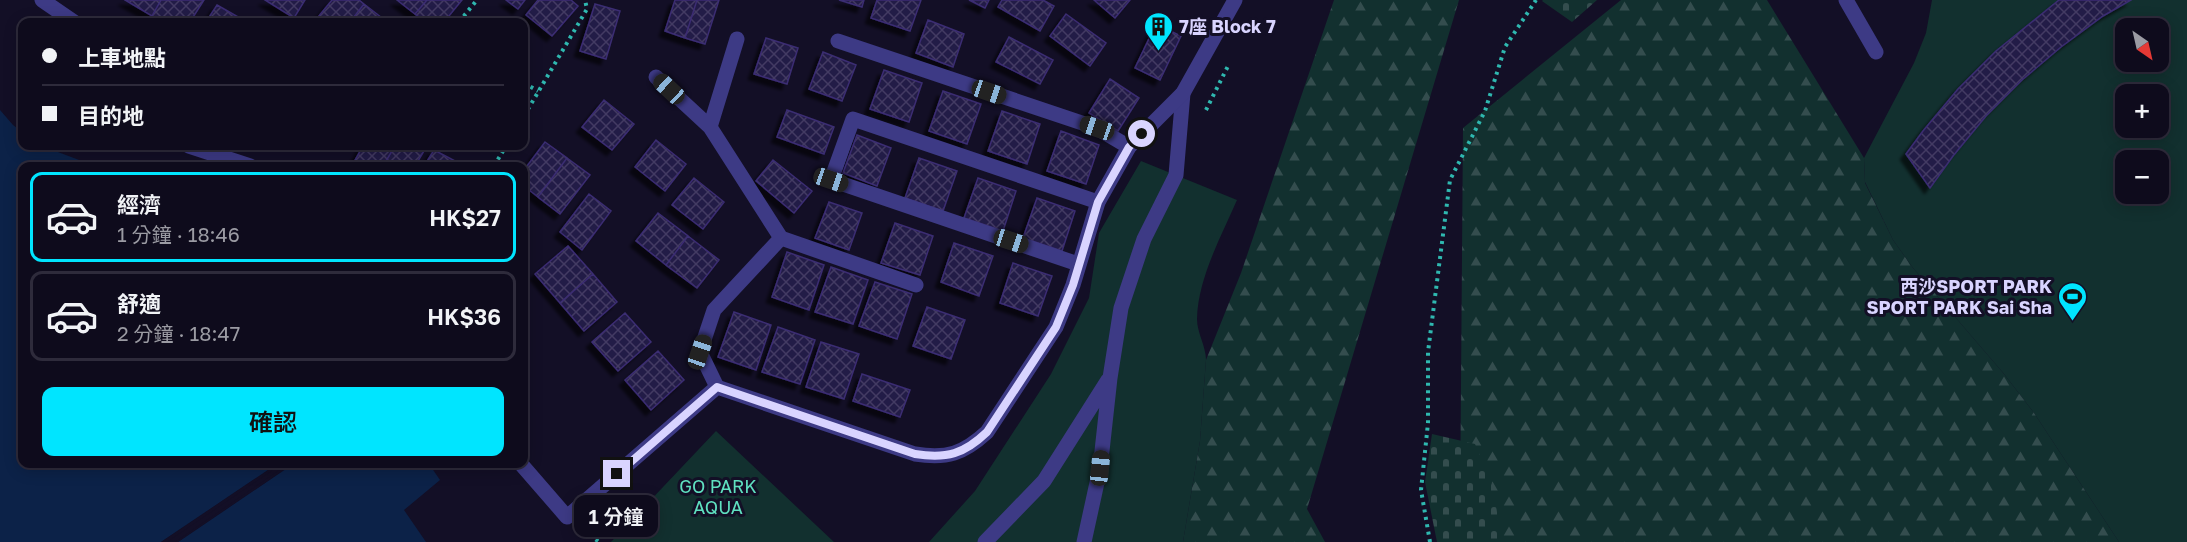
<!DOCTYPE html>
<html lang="zh-TW">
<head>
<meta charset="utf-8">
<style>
  body { margin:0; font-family:"Golos Text","Noto Sans TC",sans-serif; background:#171425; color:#f1f3f6; height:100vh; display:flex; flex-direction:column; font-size:22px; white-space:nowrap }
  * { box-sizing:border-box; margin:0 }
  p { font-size:20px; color:#9b9ba3 }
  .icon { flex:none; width:33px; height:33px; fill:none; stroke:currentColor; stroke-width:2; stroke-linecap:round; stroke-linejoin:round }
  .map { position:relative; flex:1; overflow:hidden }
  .details { position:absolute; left:18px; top:162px; width:510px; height:306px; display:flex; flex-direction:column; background:#0e0b1c; border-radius:12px; box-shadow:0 3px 15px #0003,0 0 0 2px #2e2b3b }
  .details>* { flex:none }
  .top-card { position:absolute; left:18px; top:18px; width:510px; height:132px; border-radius:12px; box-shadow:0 3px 15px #0003,0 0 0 2px #2e2b3b; display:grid; align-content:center; height:132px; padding:0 24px; background:#0e0b1c }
  .needle { width:39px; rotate:146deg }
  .fabs { position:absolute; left:2115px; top:18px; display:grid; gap:12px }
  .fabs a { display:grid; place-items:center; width:54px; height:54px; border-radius:12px; background:#0e0b1c; box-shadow:0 3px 15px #0003,0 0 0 2px #2e2b3b; font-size:30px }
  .end { position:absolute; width:27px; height:27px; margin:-14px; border:8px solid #d9d4ff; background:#111; box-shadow:0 0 0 3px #111 }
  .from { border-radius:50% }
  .bubble { position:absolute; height:42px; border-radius:12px; background:#0e0b1c; box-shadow:0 3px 15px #0003,0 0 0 2px #2e2b3b; font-size:20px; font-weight:600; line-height:42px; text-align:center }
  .car { position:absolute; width:18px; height:36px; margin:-18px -9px; border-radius:8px; box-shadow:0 0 4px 2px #0007; background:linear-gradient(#222 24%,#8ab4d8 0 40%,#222 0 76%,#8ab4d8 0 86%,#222 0) }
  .top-card b { display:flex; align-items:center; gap:21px; height:57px; font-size:22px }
  .top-card b+b { border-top:2px solid #2e2b3b }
  .top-card i { width:15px; height:15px; background:#f1f3f6 }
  ul { padding:10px 0 0; list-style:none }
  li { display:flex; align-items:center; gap:18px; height:90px; margin:0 12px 9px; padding:0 12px; border:3px solid #2e2b3b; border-radius:12px }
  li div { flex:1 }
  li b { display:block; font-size:22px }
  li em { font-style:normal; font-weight:600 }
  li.active { border-color:#00e5ff }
  li>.icon { width:54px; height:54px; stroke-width:1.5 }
  .primary-button { display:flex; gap:12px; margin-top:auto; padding:12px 24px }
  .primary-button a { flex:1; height:69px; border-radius:12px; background:#00e5ff; color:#111; font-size:24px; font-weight:600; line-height:69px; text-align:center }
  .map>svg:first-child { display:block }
  .green { fill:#12302f; fill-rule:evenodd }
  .forest { fill:url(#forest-firs) }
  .cemetery { fill:url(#cemetery-stones) }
  .water { fill:#0c2248 }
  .pier { fill:#130f26 }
  .building { fill:url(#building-cross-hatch); stroke:#3b2d73; stroke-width:1.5; filter:url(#shadow) }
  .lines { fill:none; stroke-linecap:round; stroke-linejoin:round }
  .path { stroke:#2fb8b0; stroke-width:4; stroke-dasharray:3 4.5; stroke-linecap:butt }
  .service { stroke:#3d3a85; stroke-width:15 }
  .minor { stroke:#3d3a85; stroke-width:15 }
  .route { stroke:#d9d4ff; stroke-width:8 }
  .labels { text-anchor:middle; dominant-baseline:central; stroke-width:6; stroke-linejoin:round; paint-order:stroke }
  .poi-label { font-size:18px; font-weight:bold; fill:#d9d4ff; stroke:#130f26; text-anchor:start }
  .park-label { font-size:18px; fill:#5fe0c0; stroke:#130f26 }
</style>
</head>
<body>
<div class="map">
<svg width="2187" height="542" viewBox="0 0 2187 542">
  <defs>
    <pattern id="forest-firs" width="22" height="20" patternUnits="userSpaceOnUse" patternTransform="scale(1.5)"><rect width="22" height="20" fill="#12302f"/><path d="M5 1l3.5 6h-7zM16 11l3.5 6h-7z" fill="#344d4e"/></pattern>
    <pattern id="cemetery-stones" width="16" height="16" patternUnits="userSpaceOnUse" patternTransform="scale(1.5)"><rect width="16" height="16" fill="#12302f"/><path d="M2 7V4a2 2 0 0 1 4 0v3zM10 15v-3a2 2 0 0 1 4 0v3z" fill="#344d4e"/></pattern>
    <pattern id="building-cross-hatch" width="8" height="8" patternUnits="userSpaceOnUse" patternTransform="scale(1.5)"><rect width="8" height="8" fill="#241b47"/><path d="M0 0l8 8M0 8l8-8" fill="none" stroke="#433b63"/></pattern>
    <filter id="shadow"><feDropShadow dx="-5.5" dy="5.5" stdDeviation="1.5" flood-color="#0009"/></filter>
  </defs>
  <rect width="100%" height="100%" fill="#130f26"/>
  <path class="green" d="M 1932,0 L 2187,0 L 2187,542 L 2119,542 L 2034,413 L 2004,374 L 1913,268 L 1893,240 L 1865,182 L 1864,158 L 1914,63 L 1926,33 ZM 2126,28 L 2158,28 L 2158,62 L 2126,62 ZM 2126,94 L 2158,94 L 2158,128 L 2126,128 ZM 2126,160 L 2158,160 L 2158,194 L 2126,194 Z
    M 1141,161 L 1237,200 C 1221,237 1198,278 1197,319 C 1197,333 1206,346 1206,360 L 1200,441 L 1183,542 L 929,542 L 975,491 L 1051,374 L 1089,298 L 1099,233 Z
    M 716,431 L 834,542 L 611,542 Z"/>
  <path class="forest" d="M 1334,0 L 1459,0 L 1307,509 L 1325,542 L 1183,542 L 1200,441 L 1206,360 L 1241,273 Z
    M 1621,0 L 1767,0 L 1864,158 L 1865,183 L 1893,240 L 1913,268 L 2004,374 L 2034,413 L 2119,542 L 1466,542 L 1460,515 L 1463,128 Z"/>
  <path class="cemetery" d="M 1597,0 L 1572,22 L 1542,1 L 1543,0 Z
    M 1432,434 L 1475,444 L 1494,489 L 1500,536 L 1497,542 L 1437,542 L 1425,482 Z"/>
  <path class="water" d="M 0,110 L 13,125 L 22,132 L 22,146 L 42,146 L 95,166 L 22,166 L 22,464 L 277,464 L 161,542 L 0,542 Z
    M 293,464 L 429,464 L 440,480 L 404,510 L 426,542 L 178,542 Z"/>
  <path class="pier" d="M 277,464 L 280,464 L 279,466 L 167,542 L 161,542 Z
    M 288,464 L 293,464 L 178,542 L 175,542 Z"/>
  <path class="building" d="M 125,0 L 161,0 L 152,16 Z
    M 161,0 L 204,0 L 190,22 L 163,22 L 152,16 Z
    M 265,0 L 305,0 L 294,18 Z
    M 332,0 L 359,0 L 364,4 L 350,22 L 314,22 Z
    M 397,0 L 427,0 L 415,14 Z
    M 427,0 L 462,0 L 444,22 L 426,22 L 415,14 Z
    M 506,0 L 525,0 L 518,9 Z
    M 538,0 L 571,0 L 578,6 L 552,36 L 526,15 Z
    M 675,0 L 697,0 L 685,38 L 665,31 Z
    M 697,0 L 719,0 L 705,44 L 685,38 Z
    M 839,0 L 864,0 L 862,7 Z
    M 877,0 L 921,0 L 910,31 L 871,18 Z
    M 969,0 L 989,0 L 985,8 Z
    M 1002,0 L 1043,0 L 1054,6 L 1040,31 L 998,7 Z
    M 1094,0 L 1130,0 L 1115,18 Z
    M 2059,0 L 2131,0 L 2103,16 L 2061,47 L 2022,80 L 1986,116 L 1953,156 L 1930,188 L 1906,154 L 1923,131 L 1958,89 L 1996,51 Z
    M 364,4 L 386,21 L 385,22 L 350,22 Z
    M 595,4 L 620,11 L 606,59 L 580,51 Z
    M 217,5 L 247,22 L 206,22 Z
    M 1066,14 L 1106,43 L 1090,66 L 1050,36 Z
    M 928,20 L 964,34 L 953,67 L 916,53 Z
    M 1156,24 L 1181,36 L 1160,80 L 1135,68 Z
    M 1009,37 L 1053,60 L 1040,84 L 996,62 Z
    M 766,38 L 798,48 L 787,84 L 754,74 Z
    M 823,52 L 856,65 L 842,101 L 809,89 Z
    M 884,70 L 922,83 L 909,122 L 870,109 Z
    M 1110,79 L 1139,98 L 1118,131 L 1089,113 Z
    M 943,91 L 981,104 L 967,144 L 929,131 Z
    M 604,100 L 634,124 L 612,150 L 582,127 Z
    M 787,110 L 834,127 L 824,154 L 777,137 Z
    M 1002,111 L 1040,124 L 1027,164 L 988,151 Z
    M 1061,131 L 1099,145 L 1086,184 L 1047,171 Z
    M 857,135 L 891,148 L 877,186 L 843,173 Z
    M 656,140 L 686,164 L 665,191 L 635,167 Z
    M 545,142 L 567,158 L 538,197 L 524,186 L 524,170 Z
    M 363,146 L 395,146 L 383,166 L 363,166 L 354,162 Z
    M 395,146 L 427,146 L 415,166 L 383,166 Z
    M 434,150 L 459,163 L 457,166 L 424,166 Z
    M 567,158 L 590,175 L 560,214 L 538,197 Z
    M 919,158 L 957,171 L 943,211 L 905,198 Z
    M 773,160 L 812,191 L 794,213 L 756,181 Z
    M 694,178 L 724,202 L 703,229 L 672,205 Z
    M 978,178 L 1016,191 L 1003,231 L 964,218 Z
    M 589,194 L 611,211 L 582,250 L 560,232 Z
    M 1037,198 L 1075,211 L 1062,251 L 1023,238 Z
    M 829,202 L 862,213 L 849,250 L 815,238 Z
    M 658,213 L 688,236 L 666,265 L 636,241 Z
    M 895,223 L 933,236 L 920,275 L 881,263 Z
    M 688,236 L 719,260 L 697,288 L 666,265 Z
    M 954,243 L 993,256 L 979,296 L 941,282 Z
    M 568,246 L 593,274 L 560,303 L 535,274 Z
    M 787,252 L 824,265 L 809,310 L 772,297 Z
    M 1013,263 L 1052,276 L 1038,316 L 1000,303 Z
    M 831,267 L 868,280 L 853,324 L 815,312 Z
    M 593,274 L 617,302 L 584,331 L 560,303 Z
    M 875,282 L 912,294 L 897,339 L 859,326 Z
    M 927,307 L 965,320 L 951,359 L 913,346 Z
    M 734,312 L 771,325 L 756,370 L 718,357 Z
    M 625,313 L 651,342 L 618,371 L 592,342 Z
    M 778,327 L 815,340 L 800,384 L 762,372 Z
    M 821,342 L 859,354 L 844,399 L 806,387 Z
    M 658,351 L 684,380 L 651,410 L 625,380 Z
    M 862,374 L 910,390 L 900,417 L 853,401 Z"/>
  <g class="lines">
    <path class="path" d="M 459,22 L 477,0
      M 524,83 L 538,91
      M 1206,110 L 1228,66
      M 524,116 L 587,9 L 585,0
      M 494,166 L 506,146
      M 584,530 L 599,542
      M 1430,542 L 1421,490 L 1428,423 L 1428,352 L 1450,180 L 1485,111 L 1505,47 L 1536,0"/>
    <path class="service" d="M 1846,0 L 1876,52
      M 838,41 L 1097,128 L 1129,147
      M 656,77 L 710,127 L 781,238 L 714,310 L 700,352 L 717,387
      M 710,127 L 737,39
      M 781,238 L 916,285
      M 1078,264 L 831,180 L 853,119 L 1098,202
      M 985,542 L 1044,481 L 1108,380
      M 1084,542 L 1100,469 L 1110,378 L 1121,308 L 1144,239 L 1176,175 L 1183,93"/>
    <path class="minor" d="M 42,0 L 74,22
      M 189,146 L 250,166
      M 521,464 L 567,517 L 717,387 L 915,454 C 947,459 963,454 987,432 L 1056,327 L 1073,285 L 1098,202 L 1129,147 L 1183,93 L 1235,0"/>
  </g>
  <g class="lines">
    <path class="route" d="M 617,474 L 717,387 L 915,454 C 947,459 964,454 987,432 L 1056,327 L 1073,285 L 1098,202 L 1129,147 L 1142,134"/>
  </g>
  <defs>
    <symbol id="building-pin" viewBox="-11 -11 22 30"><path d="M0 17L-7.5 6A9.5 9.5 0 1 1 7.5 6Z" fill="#00e5ff" stroke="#130f26"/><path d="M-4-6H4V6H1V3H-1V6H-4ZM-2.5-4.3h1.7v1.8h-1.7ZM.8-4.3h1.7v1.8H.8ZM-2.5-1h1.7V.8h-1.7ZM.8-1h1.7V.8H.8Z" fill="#111"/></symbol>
    <symbol id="stadium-pin" viewBox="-11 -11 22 30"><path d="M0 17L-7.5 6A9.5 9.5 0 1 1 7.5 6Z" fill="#00e5ff" stroke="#130f26"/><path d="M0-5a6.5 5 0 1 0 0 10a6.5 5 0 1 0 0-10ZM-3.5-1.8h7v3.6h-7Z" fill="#111"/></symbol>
  </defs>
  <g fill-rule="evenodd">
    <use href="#building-pin" x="1142" y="10" width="33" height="45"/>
    <use href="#stadium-pin" x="2056" y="280" width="33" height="45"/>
  </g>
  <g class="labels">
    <g class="poi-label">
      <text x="1179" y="26">7座 Block 7</text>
      <text x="2052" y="286" text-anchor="end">西沙SPORT PARK<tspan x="2052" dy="21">SPORT PARK Sai Sha</tspan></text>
    </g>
    <g class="park-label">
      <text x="718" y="486">GO PARK<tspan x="718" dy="21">AQUA</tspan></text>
    </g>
  </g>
</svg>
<div class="fabs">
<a><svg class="needle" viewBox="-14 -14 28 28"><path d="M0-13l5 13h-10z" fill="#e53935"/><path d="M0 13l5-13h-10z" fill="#9b9ba3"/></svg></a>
<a>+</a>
<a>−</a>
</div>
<i class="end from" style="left:1142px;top:134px"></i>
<i class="end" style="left:617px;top:474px"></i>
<div class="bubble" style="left:574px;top:495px;width:84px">1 分鐘</div>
<i class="car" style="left:669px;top:89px;rotate:313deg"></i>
<i class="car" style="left:989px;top:92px;rotate:109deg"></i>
<i class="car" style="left:1097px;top:128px;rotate:289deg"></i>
<i class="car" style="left:831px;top:180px;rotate:109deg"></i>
<i class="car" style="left:1011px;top:241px;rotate:108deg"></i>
<i class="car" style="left:700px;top:352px;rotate:19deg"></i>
<i class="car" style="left:1100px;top:468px;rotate:6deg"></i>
<div class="top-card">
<b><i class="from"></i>上車地點</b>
<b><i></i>目的地</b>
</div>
<section class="details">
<ul>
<li class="active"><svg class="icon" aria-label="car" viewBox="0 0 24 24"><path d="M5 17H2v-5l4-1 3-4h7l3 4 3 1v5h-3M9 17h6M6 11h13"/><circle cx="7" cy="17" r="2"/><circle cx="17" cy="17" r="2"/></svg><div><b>經濟</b><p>1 分鐘 · 18:46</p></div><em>HK$27</em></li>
<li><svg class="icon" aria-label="car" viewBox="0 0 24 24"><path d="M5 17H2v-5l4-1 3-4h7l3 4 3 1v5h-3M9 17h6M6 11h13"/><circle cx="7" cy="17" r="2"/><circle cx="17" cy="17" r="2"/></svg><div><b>舒適</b><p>2 分鐘 · 18:47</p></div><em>HK$36</em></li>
</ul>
<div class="primary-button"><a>確認</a></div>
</section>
</div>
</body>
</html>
